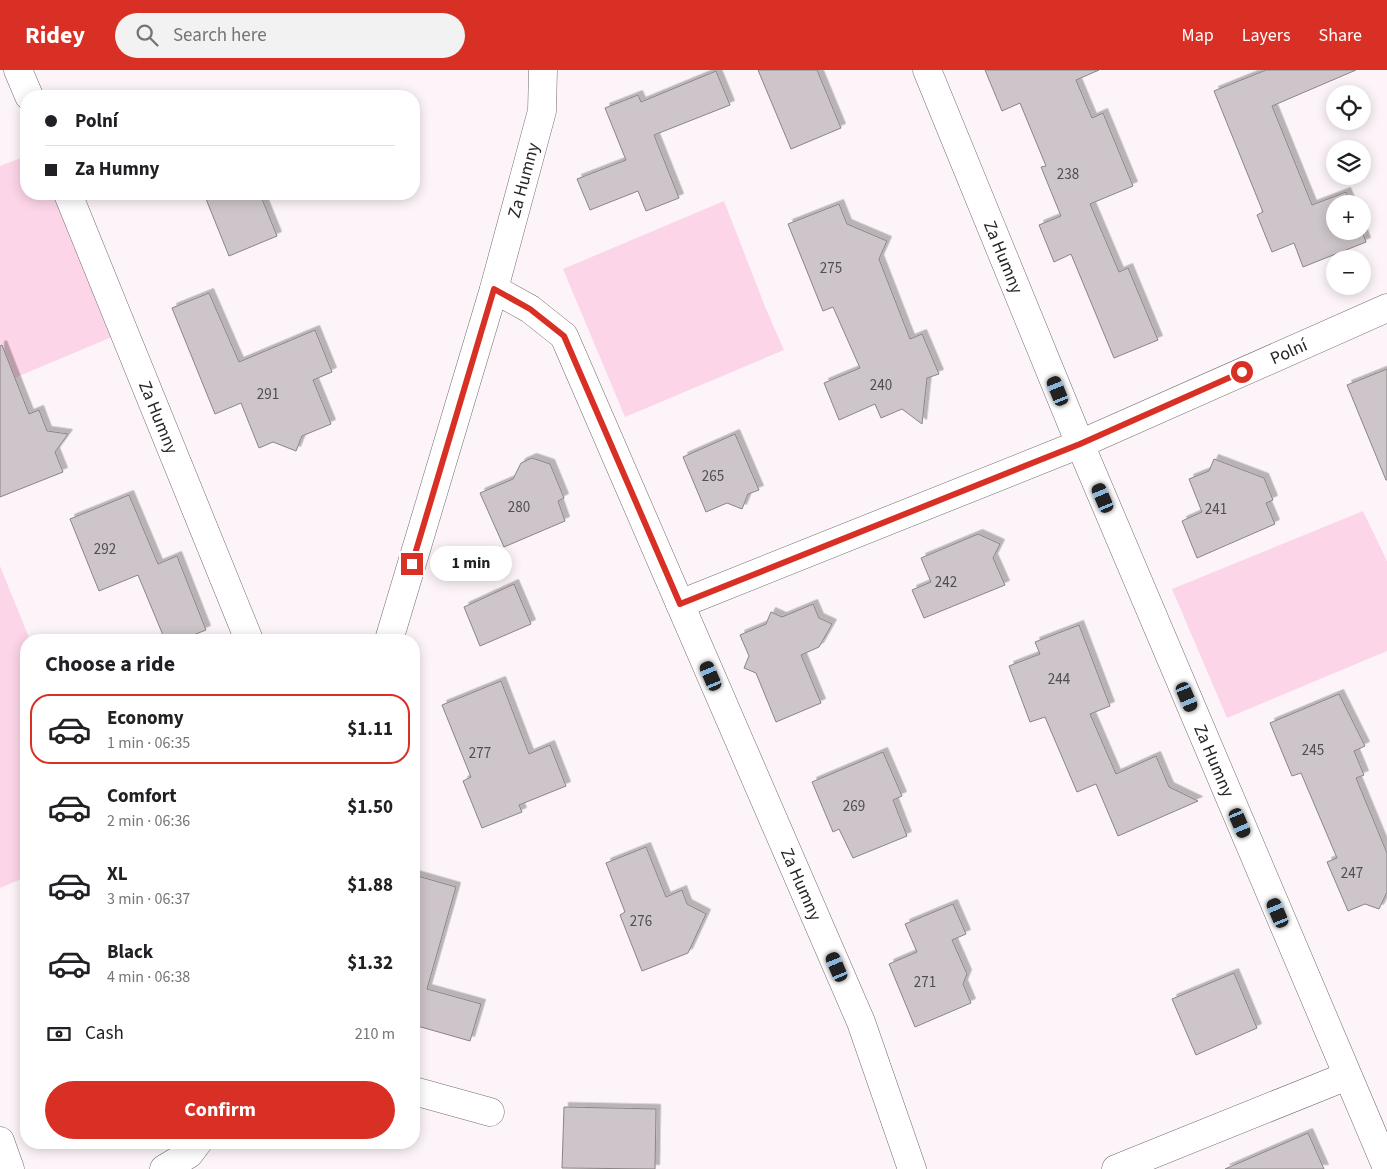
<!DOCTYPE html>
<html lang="en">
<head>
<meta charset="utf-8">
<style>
  body { margin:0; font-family:"Source Sans 3",sans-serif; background:#f2f2f2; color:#202124; height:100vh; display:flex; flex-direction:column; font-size:19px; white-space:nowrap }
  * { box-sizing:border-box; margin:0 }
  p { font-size:16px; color:#757577 }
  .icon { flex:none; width:28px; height:28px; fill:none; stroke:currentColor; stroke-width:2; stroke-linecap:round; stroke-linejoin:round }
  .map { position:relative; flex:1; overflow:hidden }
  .panel { position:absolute; left:20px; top:564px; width:400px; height:515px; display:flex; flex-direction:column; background:#fff; border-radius:20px; box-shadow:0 2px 12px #0003 }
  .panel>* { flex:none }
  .hud { position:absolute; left:20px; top:20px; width:400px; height:110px; border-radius:20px; box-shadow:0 2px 12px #0003; display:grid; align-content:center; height:110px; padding:0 25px; background:#fff }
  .fabs { position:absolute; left:1326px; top:15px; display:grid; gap:10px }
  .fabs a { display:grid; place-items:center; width:45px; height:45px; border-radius:50%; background:#fff; box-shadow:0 2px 12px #0003; font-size:25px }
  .end { position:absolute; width:22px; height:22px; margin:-11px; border:6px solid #d93025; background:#fff; box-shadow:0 0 0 2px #fff }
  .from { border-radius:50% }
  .bubble { position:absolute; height:35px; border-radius:18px; background:#fff; box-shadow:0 2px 12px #0003; font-size:16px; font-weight:700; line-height:35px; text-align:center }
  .car { position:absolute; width:15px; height:30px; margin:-15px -8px; border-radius:6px; box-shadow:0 0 4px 1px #0007; background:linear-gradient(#222 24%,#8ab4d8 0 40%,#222 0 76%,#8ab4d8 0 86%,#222 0) }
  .hud b { display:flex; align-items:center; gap:18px; height:48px; font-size:19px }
  .hud b+b { border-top:1px solid #e0e0e0 }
  .hud i { width:12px; height:12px; background:#202124 }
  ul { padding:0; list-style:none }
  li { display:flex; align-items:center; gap:15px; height:70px; margin:0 10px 8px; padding:0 15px; border:2px solid transparent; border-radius:20px }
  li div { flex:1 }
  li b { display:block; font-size:19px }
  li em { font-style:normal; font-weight:700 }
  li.selected { border-color:#d93025 }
  li>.icon { width:45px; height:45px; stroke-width:1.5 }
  h2 { padding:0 25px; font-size:22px; line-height:60px }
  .pay { display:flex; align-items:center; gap:12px; height:55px; padding:0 25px; font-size:19px }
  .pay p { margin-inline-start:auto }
  .cta { display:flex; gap:10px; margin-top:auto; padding:10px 25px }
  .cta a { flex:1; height:58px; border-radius:30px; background:#d93025; color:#fff; font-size:20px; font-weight:700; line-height:58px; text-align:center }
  header { display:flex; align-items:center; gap:30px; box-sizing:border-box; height:70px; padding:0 25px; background:#d93025; color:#fff }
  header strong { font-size:24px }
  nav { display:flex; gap:28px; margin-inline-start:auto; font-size:18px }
  .search { width:350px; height:45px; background:#f2f2f2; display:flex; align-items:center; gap:12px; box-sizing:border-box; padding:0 18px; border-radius:28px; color:#757577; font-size:19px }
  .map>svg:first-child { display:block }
  .green { fill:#fcd6e8 }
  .building { fill:#cdc5c9; stroke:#8b8487; filter:url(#shadow) }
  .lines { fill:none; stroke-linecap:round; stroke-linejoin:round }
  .minor-casing { stroke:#736c6f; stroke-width:29 }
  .minor { stroke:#fff; stroke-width:28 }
  .route { stroke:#d93025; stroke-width:6 }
  .labels { text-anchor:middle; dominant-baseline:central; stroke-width:4.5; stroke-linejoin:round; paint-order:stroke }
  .number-label { font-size:15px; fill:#514d50 }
  .street-label { font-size:18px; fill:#282527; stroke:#fff }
</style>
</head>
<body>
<header>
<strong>Ridey</strong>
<div class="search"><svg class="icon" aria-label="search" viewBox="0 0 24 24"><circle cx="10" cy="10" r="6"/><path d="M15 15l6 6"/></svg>Search here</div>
<nav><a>Map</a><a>Layers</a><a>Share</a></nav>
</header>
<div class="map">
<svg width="1387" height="1099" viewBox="0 0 1387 1099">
  <defs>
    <filter id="shadow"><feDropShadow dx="4.5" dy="-4.5" stdDeviation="0" flood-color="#0004"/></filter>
  </defs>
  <rect width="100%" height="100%" fill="#fcf4f8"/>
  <path class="green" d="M 26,86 L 26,124 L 53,124 L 112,267 L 0,314 L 0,96 Z
    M 724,131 L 766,239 L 784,280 L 625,347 L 563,199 Z
    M 1363,441 L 1387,491 L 1387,581 L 1227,648 L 1172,519 Z
    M 0,496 L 30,570 L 26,570 L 26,807 L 0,818 Z"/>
  <path class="building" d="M 758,0 L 817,0 L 841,58 L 791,79 Z
    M 985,0 L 1099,0 L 1076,10 L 1092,48 L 1103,43 L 1133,116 L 1090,134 L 1119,202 L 1128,198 L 1158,270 L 1114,288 L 1071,184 L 1054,192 L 1039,155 L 1061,146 L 1041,97 L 1046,96 L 1020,33 L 1002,41 Z
    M 1266,0 L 1356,0 L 1272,36 L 1312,135 L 1346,122 L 1351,134 L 1335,134 L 1335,161 L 1362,161 L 1366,172 L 1303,197 L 1294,173 L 1272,182 L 1257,145 L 1263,142 L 1214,21 Z
    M 716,1 L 730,35 L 654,65 L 679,128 L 646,141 L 638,121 L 590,140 L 577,109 L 626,90 L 605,38 L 638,25 L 641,32 Z
    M 204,124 L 260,124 L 277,166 L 229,186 Z
    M 839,134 L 847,154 L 887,171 L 879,189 L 910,269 L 922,264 L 939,304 L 927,308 L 922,354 L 902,339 L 881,348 L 875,334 L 839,350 L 824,313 L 860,298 L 833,237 L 823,241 L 788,154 Z
    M 209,223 L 239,292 L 315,260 L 332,302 L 313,310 L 331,354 L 302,366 L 296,381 L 273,372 L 259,378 L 241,333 L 215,344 L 172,238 Z
    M 2,275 L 29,344 L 39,340 L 47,361 L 68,364 L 55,382 L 63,402 L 0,427 L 0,276 Z
    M 1387,299 L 1387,410 L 1386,410 L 1347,315 Z
    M 735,364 L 759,420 L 748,424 L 742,439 L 727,433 L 706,442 L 683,387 Z
    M 532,388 L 550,394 L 564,428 L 558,431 L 565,451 L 504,477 L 480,423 L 513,409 L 521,393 Z
    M 1214,389 L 1264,408 L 1273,430 L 1266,433 L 1275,454 L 1197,488 L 1182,451 L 1202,442 L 1189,409 L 1209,401 Z
    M 129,425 L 158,494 L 177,486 L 206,560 L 181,570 L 165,570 L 138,505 L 99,521 L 70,449 Z
    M 978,464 L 1000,474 L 993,488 L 1005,515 L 924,548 L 912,520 L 931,512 L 921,488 Z
    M 514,514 L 531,554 L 480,576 L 464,537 Z
    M 813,534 L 819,548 L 832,554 L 819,577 L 801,585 L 821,633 L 776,652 L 756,603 L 744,598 L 749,586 L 740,565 L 766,554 L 771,542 L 782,547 Z
    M 1079,555 L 1110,636 L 1090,644 L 1116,704 L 1156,686 L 1169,717 L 1198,731 L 1118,766 L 1096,714 L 1077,722 L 1045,647 L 1030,652 L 1009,596 L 1040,584 L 1035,572 Z
    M 501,611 L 529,684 L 550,675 L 566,716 L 519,735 L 522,742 L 482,758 L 463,711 L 471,707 L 442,635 Z
    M 1339,624 L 1365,676 L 1354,681 L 1364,705 L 1356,708 L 1387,783 L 1387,822 L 1379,839 L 1365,834 L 1348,841 L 1327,792 L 1337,788 L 1301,703 L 1292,706 L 1270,653 Z
    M 883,682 L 902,726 L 893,730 L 907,766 L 853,788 L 839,759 L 833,762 L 812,712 Z
    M 646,777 L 666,827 L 682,820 L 687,834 L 706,844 L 688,883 L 642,901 L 620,845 L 625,842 L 606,793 Z
    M 414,805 L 456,817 L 427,919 L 481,934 L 470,971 L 414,955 Z
    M 953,834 L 966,864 L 952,870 L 967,904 L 963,914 L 971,933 L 915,957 L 889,894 L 917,882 L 905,854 Z
    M 1234,903 L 1257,958 L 1196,985 L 1172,929 Z
    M 564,1037 L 656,1039 L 655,1099 L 562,1098 Z
    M 1308,1063 L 1324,1099 L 1225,1099 Z"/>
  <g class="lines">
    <defs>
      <g id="minor">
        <path d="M 18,0 L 29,26"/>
        <path id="s1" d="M 927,0 L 1080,374 L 1387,1098"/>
        <path id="s2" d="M 68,124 L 249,570"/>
        <path id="s3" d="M 494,219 L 530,239 L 564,266 L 861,952 L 912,1099"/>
        <path id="s4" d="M 680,534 L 1080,374 L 1387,238"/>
        <path id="s5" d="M 389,570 L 494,219 L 542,41 L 543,0"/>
        <path d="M 414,1021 L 490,1042"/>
        <path d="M 0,1071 L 10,1099"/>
        <path d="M 164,1099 L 189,1084 L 198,1072"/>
        <path d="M 1116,1099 L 1347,1006"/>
      </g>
    </defs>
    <use href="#minor" class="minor-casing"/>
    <use href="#minor" class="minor"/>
  </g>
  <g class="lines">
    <path class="route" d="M 412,494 L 494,219 L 530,239 L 564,266 L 680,534 L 1080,374 L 1242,302"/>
  </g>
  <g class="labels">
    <g class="number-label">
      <text x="1068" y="104">238</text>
      <text x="831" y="198">275</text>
      <text x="881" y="315">240</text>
      <text x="268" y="324">291</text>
      <text x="713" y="406">265</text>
      <text x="519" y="437">280</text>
      <text x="1216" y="439">241</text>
      <text x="105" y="479">292</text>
      <text x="946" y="512">242</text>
      <text x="1059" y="609">244</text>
      <text x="1313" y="680">245</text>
      <text x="480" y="683">277</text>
      <text x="854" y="736">269</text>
      <text x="1352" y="803">247</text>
      <text x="641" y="851">276</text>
      <text x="925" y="912">271</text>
    </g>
    <g class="street-label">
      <text stroke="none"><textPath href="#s5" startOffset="479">Za Humny</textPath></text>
      <text stroke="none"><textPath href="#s1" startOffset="202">Za Humny</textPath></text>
      <text stroke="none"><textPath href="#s4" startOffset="659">Polní</textPath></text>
      <text stroke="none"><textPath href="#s2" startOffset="241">Za Humny</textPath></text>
      <text stroke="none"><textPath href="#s1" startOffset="748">Za Humny</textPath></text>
      <text stroke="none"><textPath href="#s3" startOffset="682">Za Humny</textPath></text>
    </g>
  </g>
</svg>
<div class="fabs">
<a><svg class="icon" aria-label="locate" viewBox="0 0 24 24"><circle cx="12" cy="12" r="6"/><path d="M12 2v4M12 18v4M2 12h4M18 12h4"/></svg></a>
<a><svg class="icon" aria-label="layers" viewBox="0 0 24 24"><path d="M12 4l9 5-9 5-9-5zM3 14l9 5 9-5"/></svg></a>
<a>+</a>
<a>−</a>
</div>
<i class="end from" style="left:1242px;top:302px"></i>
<i class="end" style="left:412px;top:494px"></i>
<div class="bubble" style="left:430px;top:476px;width:82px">1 min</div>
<i class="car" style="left:1058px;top:321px;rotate:338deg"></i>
<i class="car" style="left:1103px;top:428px;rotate:337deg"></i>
<i class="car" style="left:711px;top:606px;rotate:337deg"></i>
<i class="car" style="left:1187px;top:627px;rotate:157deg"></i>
<i class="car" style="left:1240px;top:753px;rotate:157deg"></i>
<i class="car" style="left:1278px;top:843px;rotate:337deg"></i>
<i class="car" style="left:837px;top:897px;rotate:337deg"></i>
<div class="hud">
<b><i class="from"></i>Polní</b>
<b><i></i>Za Humny</b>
</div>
<section class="panel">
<h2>Choose a ride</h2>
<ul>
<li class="selected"><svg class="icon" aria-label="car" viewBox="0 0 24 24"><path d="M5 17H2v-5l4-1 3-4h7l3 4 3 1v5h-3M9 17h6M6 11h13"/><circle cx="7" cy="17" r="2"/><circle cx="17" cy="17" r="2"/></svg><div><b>Economy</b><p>1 min · 06:35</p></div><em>$1.11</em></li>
<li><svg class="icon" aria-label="car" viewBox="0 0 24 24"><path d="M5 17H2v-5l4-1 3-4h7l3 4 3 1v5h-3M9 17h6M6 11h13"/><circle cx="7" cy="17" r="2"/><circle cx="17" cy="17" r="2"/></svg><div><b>Comfort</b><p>2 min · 06:36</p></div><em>$1.50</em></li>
<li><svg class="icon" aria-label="car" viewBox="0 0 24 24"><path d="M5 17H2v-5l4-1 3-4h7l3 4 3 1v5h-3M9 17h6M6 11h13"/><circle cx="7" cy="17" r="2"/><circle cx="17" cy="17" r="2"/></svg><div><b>XL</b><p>3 min · 06:37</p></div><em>$1.88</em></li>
<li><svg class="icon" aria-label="car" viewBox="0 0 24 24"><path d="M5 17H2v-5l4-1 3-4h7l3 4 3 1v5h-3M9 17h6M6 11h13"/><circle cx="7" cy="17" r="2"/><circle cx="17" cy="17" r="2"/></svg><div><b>Black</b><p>4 min · 06:38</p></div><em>$1.32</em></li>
</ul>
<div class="pay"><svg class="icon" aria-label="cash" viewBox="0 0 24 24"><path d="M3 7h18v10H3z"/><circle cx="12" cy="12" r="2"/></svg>Cash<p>210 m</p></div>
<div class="cta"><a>Confirm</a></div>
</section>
</div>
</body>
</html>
